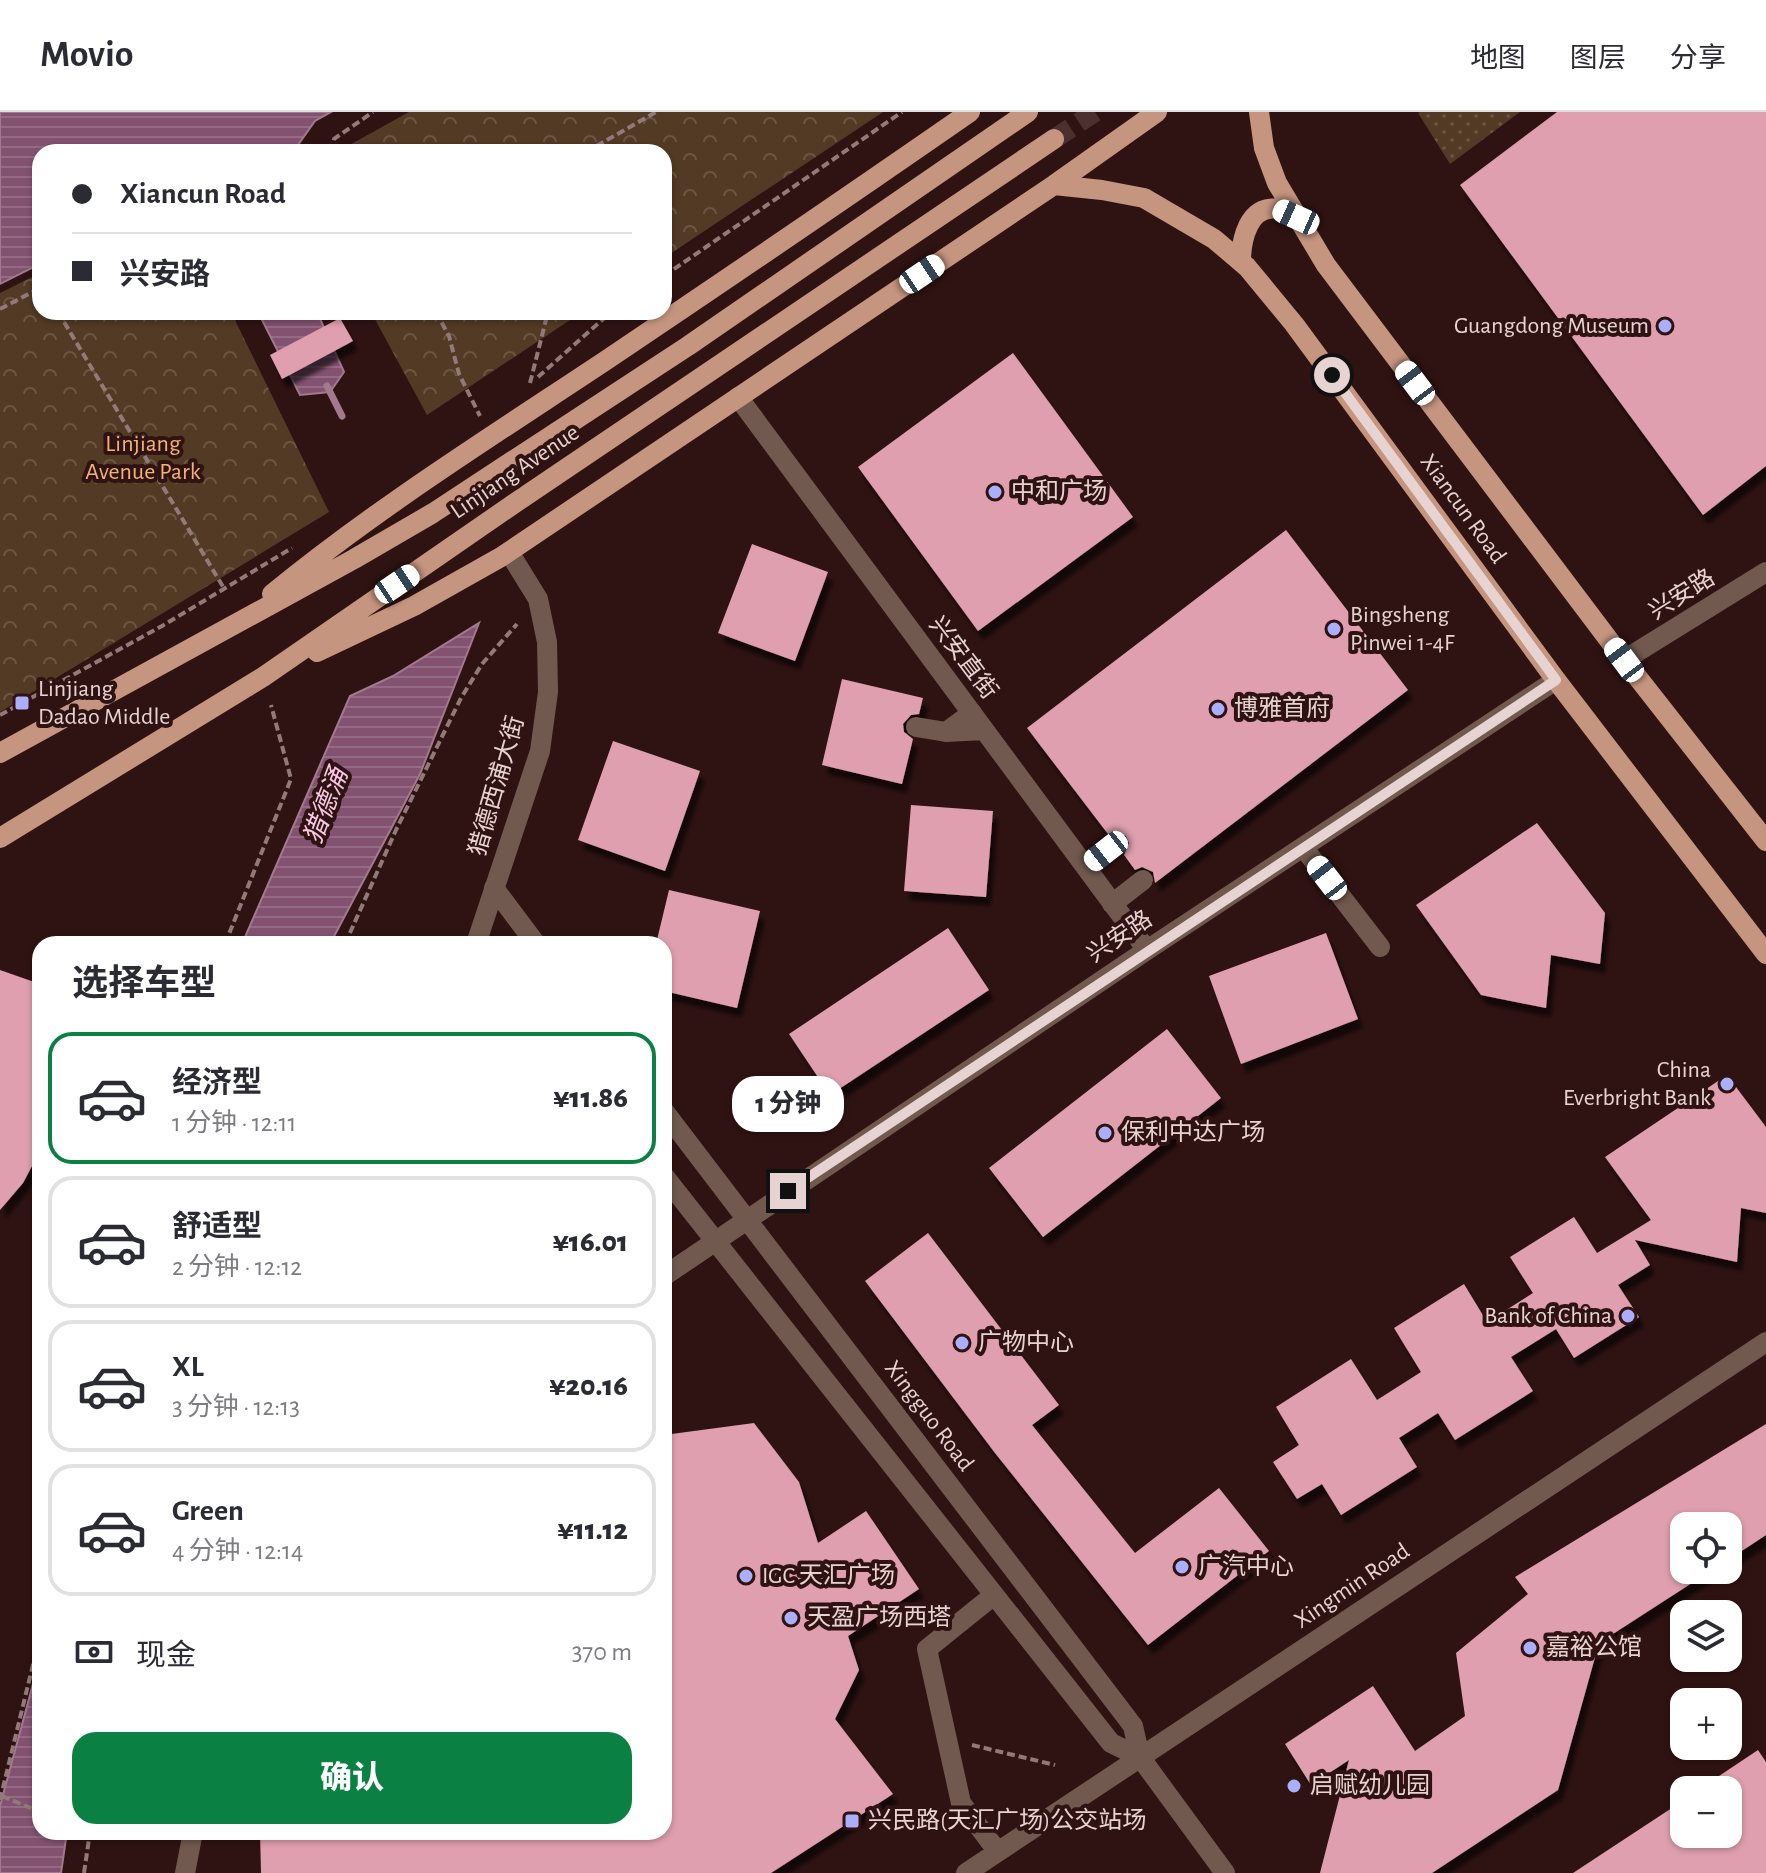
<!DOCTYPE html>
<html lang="zh">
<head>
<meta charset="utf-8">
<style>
  body { margin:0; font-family:"Alegreya Sans","Noto Sans SC",sans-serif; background:#f7f7f7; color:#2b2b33; height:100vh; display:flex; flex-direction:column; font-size:30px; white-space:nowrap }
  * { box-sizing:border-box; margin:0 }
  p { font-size:26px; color:#7c7c81 }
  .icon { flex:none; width:44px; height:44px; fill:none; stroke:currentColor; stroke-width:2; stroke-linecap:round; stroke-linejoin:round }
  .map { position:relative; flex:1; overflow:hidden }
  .side { position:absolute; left:32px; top:824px; width:640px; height:904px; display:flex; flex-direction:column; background:#fff; border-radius:24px; box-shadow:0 2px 6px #0004 }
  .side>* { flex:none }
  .top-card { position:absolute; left:32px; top:32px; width:640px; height:176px; border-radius:24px; box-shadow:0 2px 6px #0004; display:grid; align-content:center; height:176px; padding:0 40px; background:#fff }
  .fabs { position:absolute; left:1670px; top:1400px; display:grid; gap:16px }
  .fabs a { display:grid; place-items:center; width:72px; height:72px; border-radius:16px; background:#fff; box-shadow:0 2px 6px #0004; font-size:40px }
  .end { position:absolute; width:36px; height:36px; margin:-18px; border:10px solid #e7d3d1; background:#111; box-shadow:0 0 0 4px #111 }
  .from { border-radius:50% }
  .bubble { position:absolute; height:56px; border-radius:24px; background:#fff; box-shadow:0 2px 6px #0004; font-size:26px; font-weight:800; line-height:56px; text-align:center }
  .car { position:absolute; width:24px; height:48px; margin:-24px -12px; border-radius:10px; box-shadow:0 0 6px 2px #0007; background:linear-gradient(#fff 24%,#345 0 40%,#fff 0 76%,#345 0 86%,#fff 0) }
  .top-card b { display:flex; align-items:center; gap:28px; height:76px; font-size:30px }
  .top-card b+b { border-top:2px solid #e1e1e2 }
  .top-card i { width:20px; height:20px; background:#2b2b33 }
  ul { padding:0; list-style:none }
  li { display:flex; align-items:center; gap:24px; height:132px; margin:0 16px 12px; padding:0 24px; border:4px solid #e1e1e2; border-radius:24px }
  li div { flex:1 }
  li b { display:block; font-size:30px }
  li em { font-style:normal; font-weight:800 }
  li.selected { border-color:#0b8043 }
  li>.icon { width:72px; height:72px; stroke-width:1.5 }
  h2 { padding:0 40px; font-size:36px; line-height:96px }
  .pay { display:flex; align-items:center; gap:20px; height:88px; padding:0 40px; font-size:30px }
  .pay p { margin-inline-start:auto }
  .button { display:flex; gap:16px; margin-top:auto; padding:16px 40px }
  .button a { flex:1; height:92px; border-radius:24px; background:#0b8043; color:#fff; font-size:32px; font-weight:800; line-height:92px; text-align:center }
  header { display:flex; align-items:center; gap:48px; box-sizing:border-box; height:112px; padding:0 40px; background:#fff; border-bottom:2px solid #e1e1e2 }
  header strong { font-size:38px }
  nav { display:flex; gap:44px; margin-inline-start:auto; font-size:28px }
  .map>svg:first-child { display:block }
  .grass { fill:url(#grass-dots) }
  .park { fill:url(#park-crowns) }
  .water { fill:url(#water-rules); stroke:#a2798e; stroke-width:2 }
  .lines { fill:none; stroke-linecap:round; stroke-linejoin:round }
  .stream { stroke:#a2798e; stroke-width:7 }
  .building { fill:#df9fae; filter:url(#shadow) }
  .major-tunnel { stroke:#4b302f; stroke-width:20; stroke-dasharray:20 10; stroke-linecap:butt }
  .path { stroke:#927a79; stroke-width:4; stroke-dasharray:8 4; stroke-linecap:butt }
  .minor { stroke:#71594f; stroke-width:20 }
  .major { stroke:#c69580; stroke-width:20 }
  .route { stroke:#e7d3d1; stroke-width:10 }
  .poi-dot { fill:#abaffb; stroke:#2f1312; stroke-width:3 }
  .labels { text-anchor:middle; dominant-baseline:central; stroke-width:8; stroke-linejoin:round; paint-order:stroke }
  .poi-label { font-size:24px; fill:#e7d3d1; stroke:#2f1312; text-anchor:start }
  .park-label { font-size:24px; fill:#f3b374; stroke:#2f1312 }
  .street-label { font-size:24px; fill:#e7d3d1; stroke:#2f1312 }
  .water-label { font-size:26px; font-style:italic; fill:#f7c7e3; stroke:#2f1312 }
</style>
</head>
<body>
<header>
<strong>Movio</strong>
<nav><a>地图</a><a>图层</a><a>分享</a></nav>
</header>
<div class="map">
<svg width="1766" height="1761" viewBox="0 0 1766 1761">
  <defs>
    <pattern id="grass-dots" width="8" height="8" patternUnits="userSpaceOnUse" patternTransform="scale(2)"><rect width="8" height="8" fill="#523a24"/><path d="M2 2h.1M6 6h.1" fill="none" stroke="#6b5643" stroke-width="1.8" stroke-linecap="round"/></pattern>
    <pattern id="park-crowns" width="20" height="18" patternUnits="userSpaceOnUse" patternTransform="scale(2)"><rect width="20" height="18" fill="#523a24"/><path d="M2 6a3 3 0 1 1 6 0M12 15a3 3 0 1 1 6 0" fill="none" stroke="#6b5643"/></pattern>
    <pattern id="water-rules" width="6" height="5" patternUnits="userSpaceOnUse" patternTransform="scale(2)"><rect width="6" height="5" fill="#845271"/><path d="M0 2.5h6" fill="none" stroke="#956a84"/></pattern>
    <filter id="shadow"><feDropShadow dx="5" dy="9" stdDeviation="2" flood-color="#0009"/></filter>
  </defs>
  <rect width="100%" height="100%" fill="#2f1312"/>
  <path class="grass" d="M 1420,0 L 1520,0 L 1450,52 L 1418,1 Z"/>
  <path class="park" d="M 409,0 L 883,0 L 664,146 L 664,40 L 345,40 L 346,35 Z
    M 40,161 L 40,200 L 231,200 L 329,400 L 0,600 L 0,181 Z
    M 371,200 L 582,200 L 427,303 Z"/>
  <path class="water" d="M 0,0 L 331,0 L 315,9 L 293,40 L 40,40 L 40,152 L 0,172 Z
    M 258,200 L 317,200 L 344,260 L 330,280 L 300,283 Z
    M 479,511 L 420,662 L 330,832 L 242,832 L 350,584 L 393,564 Z
    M 40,1546 L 40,1720 L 67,1720 L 61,1761 L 0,1761 L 0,1694 Z"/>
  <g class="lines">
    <path class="stream" d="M 327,274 L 342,304"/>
  </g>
  <path class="building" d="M 1557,0 L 1766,0 L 1766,354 L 1703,403 L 1460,73 Z
    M 340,206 L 353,229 L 282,267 L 270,243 Z
    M 1013,241 L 1133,405 L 978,519 L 858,355 Z
    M 1286,418 L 1408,578 L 1155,771 L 1153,760 L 1142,755 L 1135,758 L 1124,743 L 1129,731 L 1126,724 L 1115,719 L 1108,722 L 1027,616 Z
    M 752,432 L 828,460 L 795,549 L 718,521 Z
    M 842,567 L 923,586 L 919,602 L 911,603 L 903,612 L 904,620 L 913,627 L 902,672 L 822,653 Z
    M 613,629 L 700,659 L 665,759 L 578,728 Z
    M 911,693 L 993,699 L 986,785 L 904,779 Z
    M 1537,711 L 1605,801 L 1600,852 L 1551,843 L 1546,896 L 1481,883 L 1416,793 Z
    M 669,778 L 760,799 L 737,896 L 664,879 L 664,832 L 656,832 Z
    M 948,816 L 989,878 L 830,983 L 789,922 Z
    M 1326,821 L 1358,907 L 1241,952 L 1209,864 Z
    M 0,858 L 40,872 L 40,1039 L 23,1071 L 0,1098 Z
    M 1167,917 L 1221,986 L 1043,1125 L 989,1056 Z
    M 1727,963 L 1766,1015 L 1766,1101 L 1741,1096 L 1737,1150 L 1635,1128 L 1650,1153 L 1618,1173 L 1639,1205 L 1574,1246 L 1556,1217 L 1511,1245 L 1533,1279 L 1455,1328 L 1438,1301 L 1399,1326 L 1417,1355 L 1341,1403 L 1322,1372 L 1297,1387 L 1273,1350 L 1299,1333 L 1276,1295 L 1351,1247 L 1377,1288 L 1421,1260 L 1394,1216 L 1464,1172 L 1487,1210 L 1533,1181 L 1510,1145 L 1574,1105 L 1597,1141 L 1651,1108 L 1605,1045 Z
    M 928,1121 L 1059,1293 L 1032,1313 L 1135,1441 L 1219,1376 L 1269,1439 L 1148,1533 L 995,1341 L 865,1169 Z
    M 754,1311 L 799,1370 L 818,1431 L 866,1399 L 919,1477 L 848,1524 L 859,1558 L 835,1607 L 893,1682 L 771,1761 L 261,1761 L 260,1720 L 664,1720 L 664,1323 Z
    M 1766,1312 L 1766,1423 L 1728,1448 L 1728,1414 L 1684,1414 L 1684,1458 L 1712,1458 L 1599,1531 L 1558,1678 L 1432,1761 L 1320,1761 L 1349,1648 L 1311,1673 L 1285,1632 L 1373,1574 L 1415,1639 L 1465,1604 L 1456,1541 L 1528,1482 L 1515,1465 Z
    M 1758,1638 L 1766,1650 L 1766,1761 L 1573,1761 L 1684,1688 L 1684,1722 L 1728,1722 L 1728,1678 L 1698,1678 Z"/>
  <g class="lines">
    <path class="major-tunnel" d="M 1054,27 L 1095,0"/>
    <path class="path" d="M 331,40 L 334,27 L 373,0
      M 586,40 L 656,0
      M 664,164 L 902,0
      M 0,197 L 40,176
      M 58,200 L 225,478
      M 436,200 L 449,224 L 459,262 L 480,304
      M 538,265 L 611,200
      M 530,271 L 548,200
      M 0,603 L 162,514 L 292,436
      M 225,832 L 291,667 L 271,593
      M 345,832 L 396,718 L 461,586 L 482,552 L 517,512
      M 972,1633 L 1055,1653
      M 2,1684 L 40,1700
      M 0,1688 L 40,1524
      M 84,1761 L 90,1720"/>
    <path class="minor" d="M 738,285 L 1147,838
      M 1624,548 L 1766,460
      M 972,601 L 946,620 L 984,618
      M 916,615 L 946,620
      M 1303,735 L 1380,835
      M 1086,755 L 1116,732
      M 494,776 L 536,832
      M 1112,792 L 1143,768
      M 476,832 L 540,639 L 548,580 L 547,530 L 538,487 L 509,440
      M 664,999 L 1133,1614 L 1140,1645 L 1225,1761
      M 664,1064 L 1111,1631 L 1140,1645
      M 664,1164 L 1147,838 L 1556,568
      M 994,1483 L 927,1537 L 961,1691 L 998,1740
      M 185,1761 L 193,1720
      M 966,1761 L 1766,1230"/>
    <path class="major" d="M 1259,0 L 1264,36 L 1277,71 L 1326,153 L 1624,548 L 1766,729
      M 1054,73 L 1102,78 L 1144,86 L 1214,127 L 1247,155 L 1294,212 L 1556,568 L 1766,842
      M 1241,150 C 1241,129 1248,92 1278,97 C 1284,98 1291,103 1296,105
      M 272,482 C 377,396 492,324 605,249 C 727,167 849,84 970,0
      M 317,540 L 414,494 L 501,445 L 1054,73 L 1157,0
      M 0,641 L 354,447 L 433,401 L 688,234 L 1028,0
      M 0,726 L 263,565 L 515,391 L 1054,27"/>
  </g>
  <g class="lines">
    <path class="route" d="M 788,1079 L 1556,568 L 1332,263"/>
  </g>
  <g class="poi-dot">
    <circle cx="1665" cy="214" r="8"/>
    <circle cx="995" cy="380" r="8"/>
    <circle cx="1334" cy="517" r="8"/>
    <rect x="14" y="583" width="16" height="16" rx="4"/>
    <circle cx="1218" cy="597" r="8"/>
    <circle cx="1727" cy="972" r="8"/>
    <circle cx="1105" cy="1021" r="8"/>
    <circle cx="1628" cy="1204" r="8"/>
    <circle cx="962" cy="1231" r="8"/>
    <circle cx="1182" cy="1455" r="8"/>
    <circle cx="746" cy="1464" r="8"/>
    <circle cx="791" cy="1506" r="8"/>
    <circle cx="1530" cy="1536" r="8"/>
    <circle cx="1294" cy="1674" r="8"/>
    <rect x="844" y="1701" width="16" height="16" rx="4"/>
  </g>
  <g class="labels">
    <g class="poi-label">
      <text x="1649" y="214" text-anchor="end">Guangdong Museum</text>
      <text x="1011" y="380">中和广场</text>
      <text x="1350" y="503">Bingsheng<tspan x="1350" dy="28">Pinwei 1-4F</tspan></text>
      <text x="38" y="577">Linjiang<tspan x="38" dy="28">Dadao Middle</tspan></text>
      <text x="1234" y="597">博雅首府</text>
      <text x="1711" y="958" text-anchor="end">China<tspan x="1711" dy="28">Everbright Bank</tspan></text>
      <text x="1121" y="1021">保利中达广场</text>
      <text x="1612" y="1204" text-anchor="end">Bank of China</text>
      <text x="978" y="1231">广物中心</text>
      <text x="1198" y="1455">广汽中心</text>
      <text x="762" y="1464">IGC 天汇广场</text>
      <text x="807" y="1506">天盈广场西塔</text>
      <text x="1546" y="1536">嘉裕公馆</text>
      <text x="1310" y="1674">启赋幼儿园</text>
      <text x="868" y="1709">兴民路(天汇广场)公交站场</text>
    </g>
    <g class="park-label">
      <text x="143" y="332">Linjiang<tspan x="143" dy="28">Avenue Park</tspan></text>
    </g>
    <g class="street-label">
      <text transform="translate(515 360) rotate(-34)">Linjiang Avenue</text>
      <text transform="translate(1463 397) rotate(54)">Xiancun Road</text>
      <text transform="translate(1682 483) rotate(-32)">兴安路</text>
      <text transform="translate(963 546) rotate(53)">兴安直街</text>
      <text transform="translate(497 674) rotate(-74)">猎德西浦大街</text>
      <text transform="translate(1120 825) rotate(-34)">兴安路</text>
      <text transform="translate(929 1304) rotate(53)">Xingguo Road</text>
      <text transform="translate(1352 1474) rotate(-34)">Xingmin Road</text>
    </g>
    <g class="water-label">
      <text transform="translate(326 694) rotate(-69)">猎德涌</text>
    </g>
  </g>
</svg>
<div class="fabs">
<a><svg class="icon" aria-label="locate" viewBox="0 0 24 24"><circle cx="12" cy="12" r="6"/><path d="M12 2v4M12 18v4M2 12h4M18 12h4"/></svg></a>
<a><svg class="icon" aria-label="layers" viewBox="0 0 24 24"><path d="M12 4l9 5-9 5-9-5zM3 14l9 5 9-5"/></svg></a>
<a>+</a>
<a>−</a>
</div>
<i class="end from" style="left:1332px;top:263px"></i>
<i class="end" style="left:788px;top:1079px"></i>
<div class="bubble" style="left:732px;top:964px;width:112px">1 分钟</div>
<i class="car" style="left:1296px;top:105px;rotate:294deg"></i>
<i class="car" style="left:922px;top:162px;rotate:56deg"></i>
<i class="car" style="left:1415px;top:271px;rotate:323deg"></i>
<i class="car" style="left:397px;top:472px;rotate:56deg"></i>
<i class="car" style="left:1624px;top:548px;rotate:323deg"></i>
<i class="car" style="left:1106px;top:739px;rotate:232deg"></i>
<i class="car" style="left:1327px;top:766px;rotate:322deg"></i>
<div class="top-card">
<b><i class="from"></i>Xiancun Road</b>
<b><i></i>兴安路</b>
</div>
<section class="side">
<h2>选择车型</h2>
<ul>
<li class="selected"><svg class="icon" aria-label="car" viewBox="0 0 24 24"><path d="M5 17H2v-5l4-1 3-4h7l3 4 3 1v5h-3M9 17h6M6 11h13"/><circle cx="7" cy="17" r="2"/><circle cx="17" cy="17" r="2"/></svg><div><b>经济型</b><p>1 分钟 · 12:11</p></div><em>¥11.86</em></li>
<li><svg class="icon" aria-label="car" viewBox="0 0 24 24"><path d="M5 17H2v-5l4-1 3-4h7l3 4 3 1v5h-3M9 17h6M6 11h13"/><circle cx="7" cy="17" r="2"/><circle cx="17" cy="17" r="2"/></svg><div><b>舒适型</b><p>2 分钟 · 12:12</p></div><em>¥16.01</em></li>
<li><svg class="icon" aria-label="car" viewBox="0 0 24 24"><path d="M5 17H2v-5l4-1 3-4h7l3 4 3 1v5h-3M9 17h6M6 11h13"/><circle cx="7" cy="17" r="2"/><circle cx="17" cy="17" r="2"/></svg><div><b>XL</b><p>3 分钟 · 12:13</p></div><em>¥20.16</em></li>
<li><svg class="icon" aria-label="car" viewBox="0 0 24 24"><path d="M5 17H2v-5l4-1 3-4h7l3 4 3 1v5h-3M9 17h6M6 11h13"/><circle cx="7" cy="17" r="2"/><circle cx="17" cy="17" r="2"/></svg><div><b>Green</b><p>4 分钟 · 12:14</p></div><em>¥11.12</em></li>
</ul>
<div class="pay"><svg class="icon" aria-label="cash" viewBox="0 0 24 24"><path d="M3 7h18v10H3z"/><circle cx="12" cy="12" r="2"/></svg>现金<p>370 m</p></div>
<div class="button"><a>确认</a></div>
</section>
</div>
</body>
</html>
